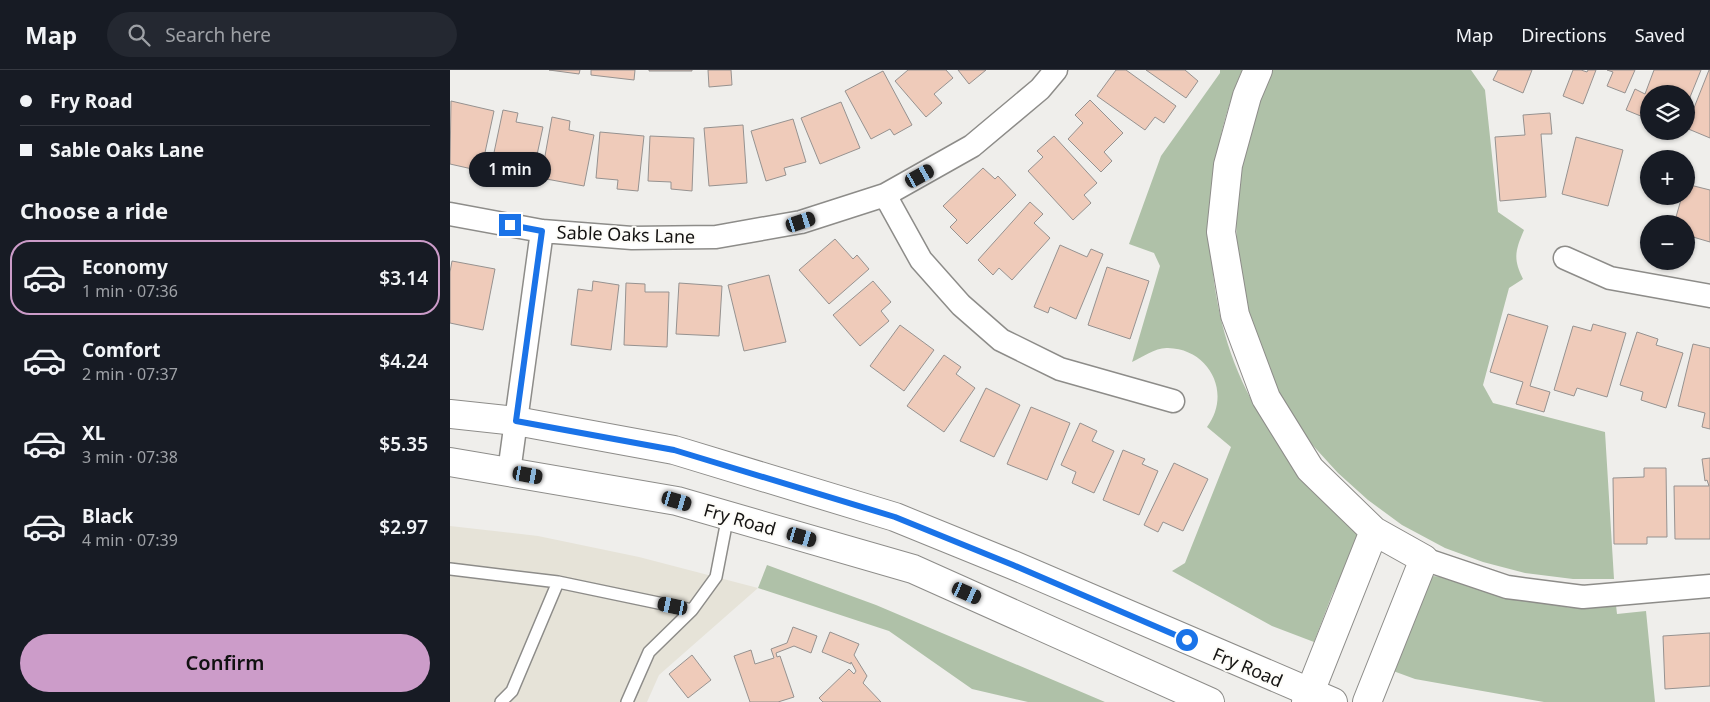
<!DOCTYPE html>
<html lang="en">
<head>
<meta charset="utf-8">
<style>
  body { margin:0; font-family:"Noto Sans",sans-serif; background:#242831; color:#f1f3f6; height:100vh; display:flex; flex-direction:column; font-size:19px; white-space:nowrap }
  * { box-sizing:border-box; margin:0 }
  p { font-size:16px; color:#9ea1a6 }
  .icon { flex:none; width:28px; height:28px; fill:none; stroke:currentColor; stroke-width:2; stroke-linecap:round; stroke-linejoin:round }
  .map { position:relative; flex:1; overflow:hidden }
  .drawer { display:flex; flex-direction:column; background:#171b24; width:450px }
  .drawer>* { flex:none }
  .banner { display:grid; align-content:center; height:110px; padding:0 20px; background:#171b24 }
  .controls { position:absolute; left:1190px; top:15px; display:grid; gap:10px }
  .controls a { display:grid; place-items:center; width:55px; height:55px; border-radius:50%; background:#171b24; box-shadow:0 1px 4px #0004; font-size:25px }
  .end { position:absolute; width:22px; height:22px; margin:-11px; border:6px solid #1a73e8; background:#fff; box-shadow:0 0 0 2px #fff }
  .from { border-radius:50% }
  .bubble { position:absolute; height:35px; border-radius:18px; background:#171b24; box-shadow:0 1px 4px #0004; font-size:16px; font-weight:600; line-height:35px; text-align:center }
  .car { position:absolute; width:15px; height:30px; margin:-15px -8px; border-radius:6px; box-shadow:0 0 4px 1px #0007; background:linear-gradient(#222 24%,#8ab4d8 0 40%,#222 0 76%,#8ab4d8 0 86%,#222 0) }
  .banner b { display:flex; align-items:center; gap:18px; height:48px; font-size:19px }
  .banner b+b { border-top:1px solid #363941 }
  .banner i { width:12px; height:12px; background:#f1f3f6 }
  ul { padding:0; list-style:none }
  li { display:flex; align-items:center; gap:15px; height:75px; margin:0 10px 8px; padding:0 10px; border:2px solid transparent; border-radius:20px }
  li div { flex:1 }
  li b { display:block; font-size:19px }
  li em { font-style:normal; font-weight:600 }
  li.selected { border-color:#cc9cc9 }
  li>.icon { width:45px; height:45px; stroke-width:1.5 }
  h2 { padding:0 20px; font-size:22px; line-height:60px }
  .cta { display:flex; gap:10px; margin-top:auto; padding:10px 20px }
  .cta a { flex:1; height:58px; border-radius:30px; background:#cc9cc9; color:#111; font-size:20px; font-weight:600; line-height:58px; text-align:center }
  header { display:flex; align-items:center; gap:30px; box-sizing:border-box; height:70px; padding:0 25px; background:#171b24; border-bottom:1px solid #363941 }
  header strong { font-size:24px }
  nav { display:flex; gap:28px; margin-inline-start:auto; font-size:18px }
  .search { width:350px; height:45px; background:#242831; display:flex; align-items:center; gap:12px; box-sizing:border-box; padding:0 18px; border-radius:28px; color:#9ea1a6; font-size:19px }
  main { display:flex; flex:1; min-height:0 }
  .map>svg:first-child { display:block }
  .built { fill:#e6e3d8 }
  .green { fill:#afc1a8 }
  .building { fill:#efcbba; stroke:#969290 }
  .lines { fill:none; stroke-linecap:round; stroke-linejoin:round }
  .service-casing { stroke:#8d8c89; stroke-width:14 }
  .minor-casing { stroke:#8d8c89; stroke-width:25 }
  .tertiary-casing { stroke:#8d8c89; stroke-width:30 }
  .secondary-casing { stroke:#8d8c89; stroke-width:30 }
  .service { stroke:#fff; stroke-width:11 }
  .minor { stroke:#fff; stroke-width:22 }
  .tertiary { stroke:#fff; stroke-width:28 }
  .secondary { stroke:#fff; stroke-width:28 }
  .route { stroke:#1a73e8; stroke-width:6 }
  .labels { text-anchor:middle; dominant-baseline:central; stroke-width:4; stroke-linejoin:round; paint-order:stroke }
  .street-label { font-size:18px; fill:#141312; stroke:#fdfcf8 }
</style>
</head>
<body>
<header>
<strong>Map</strong>
<div class="search"><svg class="icon" aria-label="search" viewBox="0 0 24 24"><circle cx="10" cy="10" r="6"/><path d="M15 15l6 6"/></svg>Search here</div>
<nav><a>Map</a><a>Directions</a><a>Saved</a></nav>
</header>
<main>
<section class="drawer">
<div class="banner">
<b><i class="from"></i>Fry Road</b>
<b><i></i>Sable Oaks Lane</b>
</div>
<h2>Choose a ride</h2>
<ul>
<li class="selected"><svg class="icon" aria-label="car" viewBox="0 0 24 24"><path d="M5 17H2v-5l4-1 3-4h7l3 4 3 1v5h-3M9 17h6M6 11h13"/><circle cx="7" cy="17" r="2"/><circle cx="17" cy="17" r="2"/></svg><div><b>Economy</b><p>1 min · 07:36</p></div><em>$3.14</em></li>
<li><svg class="icon" aria-label="car" viewBox="0 0 24 24"><path d="M5 17H2v-5l4-1 3-4h7l3 4 3 1v5h-3M9 17h6M6 11h13"/><circle cx="7" cy="17" r="2"/><circle cx="17" cy="17" r="2"/></svg><div><b>Comfort</b><p>2 min · 07:37</p></div><em>$4.24</em></li>
<li><svg class="icon" aria-label="car" viewBox="0 0 24 24"><path d="M5 17H2v-5l4-1 3-4h7l3 4 3 1v5h-3M9 17h6M6 11h13"/><circle cx="7" cy="17" r="2"/><circle cx="17" cy="17" r="2"/></svg><div><b>XL</b><p>3 min · 07:38</p></div><em>$5.35</em></li>
<li><svg class="icon" aria-label="car" viewBox="0 0 24 24"><path d="M5 17H2v-5l4-1 3-4h7l3 4 3 1v5h-3M9 17h6M6 11h13"/><circle cx="7" cy="17" r="2"/><circle cx="17" cy="17" r="2"/></svg><div><b>Black</b><p>4 min · 07:39</p></div><em>$2.97</em></li>
</ul>
<div class="cta"><a>Confirm</a></div>
</section>
<div class="map">
<svg width="1260" height="632" viewBox="0 0 1260 632">
  <rect width="100%" height="100%" fill="#efeeeb"/>
  <path class="built" d="M 0,456 L 88,466 L 189,487 L 308,518 L 209,605 L 197,632 L 0,632 Z"/>
  <path class="green" d="M 770,0 L 792,0 C 748,104 748,238 806,338 C 833,385 873,424 908,465 L 905,478 L 882,525 L 864,572 L 822,556 L 722,501 L 735,493 L 781,377 L 757,357 C 782,324 760,279 718,278 C 706,277 693,287 682,292 L 710,196 L 704,183 L 679,174 L 711,86 L 770,3 Z
    M 821,0 L 1021,0 L 1035,20 L 1048,142 L 1074,160 C 1065,181 1063,189 1073,209 L 1059,218 L 1033,315 L 1043,333 L 1155,362 L 1164,509 L 1123,509 L 1075,503 L 1033,492 L 995,478 L 952,455 L 918,430 L 888,403 L 857,369 L 833,332 L 797,247 L 788,200 L 786,152 L 789,106 L 811,21 Z
    M 317,495 L 426,535 L 655,632 L 578,632 L 522,619 L 439,561 L 308,518 Z
    M 982,506 L 996,507 L 1060,528 L 1122,538 L 1166,535 L 1167,544 L 1196,541 L 1205,632 L 1094,632 L 965,609 L 935,598 Z"/>
  <path class="building" d="M 99,0 L 130,0 L 129,4 Z
    M 141,0 L 185,0 L 184,10 L 141,5 Z
    M 199,0 L 242,0 L 242,1 L 199,1 Z
    M 258,0 L 281,0 L 282,15 L 259,17 Z
    M 458,0 L 496,0 L 503,8 L 484,24 L 492,33 L 476,47 L 445,11 Z
    M 508,0 L 536,0 L 519,14 Z
    M 666,0 L 676,0 L 726,36 L 714,53 L 705,47 L 695,60 L 647,26 Z
    M 696,0 L 735,0 L 748,11 L 736,28 Z
    M 1048,0 L 1082,0 L 1073,23 L 1043,10 Z
    M 1123,0 L 1131,0 L 1137,2 L 1138,0 L 1146,0 L 1133,34 L 1113,26 Z
    M 1157,0 L 1185,0 L 1175,23 L 1157,16 L 1163,2 Z
    M 1204,0 L 1251,0 L 1236,37 L 1236,24 L 1199,24 L 1198,49 L 1176,40 L 1185,19 L 1195,24 Z
    M 1259,0 L 1260,0 L 1260,68 L 1236,58 Z
    M 433,1 L 462,55 L 444,65 L 440,59 L 421,69 L 395,21 Z
    M 640,30 L 673,63 L 654,82 L 662,91 L 651,102 L 618,69 L 633,53 L 625,45 Z
    M 1,31 L 44,41 L 31,101 L 0,94 Z
    M 391,32 L 410,78 L 370,94 L 351,48 Z
    M 53,40 L 68,43 L 66,52 L 93,57 L 82,108 L 61,103 L 63,96 L 42,92 Z
    M 1100,43 L 1102,64 L 1091,64 L 1096,127 L 1050,131 L 1045,67 L 1075,65 L 1073,45 Z
    M 102,47 L 120,51 L 119,60 L 144,65 L 134,116 L 91,108 Z
    M 343,49 L 356,92 L 334,98 L 336,105 L 316,111 L 301,61 Z
    M 293,55 L 297,113 L 259,116 L 254,58 Z
    M 150,62 L 194,66 L 188,121 L 167,119 L 168,110 L 146,108 Z
    M 200,66 L 244,68 L 242,121 L 221,119 L 221,112 L 198,111 Z
    M 604,66 L 647,113 L 634,125 L 641,133 L 623,150 L 578,101 L 593,87 L 587,81 Z
    M 1126,67 L 1173,80 L 1158,136 L 1112,124 Z
    M 533,98 L 545,109 L 548,106 L 566,125 L 517,174 L 500,157 L 507,150 L 493,136 Z
    M 1236,114 L 1260,120 L 1260,172 L 1243,167 L 1240,178 L 1236,177 L 1236,154 L 1224,154 L 1232,126 L 1236,126 Z
    M 580,132 L 593,144 L 584,153 L 600,168 L 562,210 L 549,198 L 543,205 L 528,190 Z
    M 385,169 L 403,189 L 407,185 L 419,199 L 379,234 L 349,200 Z
    M 610,175 L 637,187 L 641,179 L 653,184 L 626,249 L 600,237 L 598,243 L 584,237 Z
    M 2,191 L 45,199 L 33,260 L 0,253 L 0,202 Z
    M 657,197 L 699,211 L 680,269 L 638,255 Z
    M 319,205 L 336,272 L 294,281 L 278,215 Z
    M 143,211 L 169,215 L 161,280 L 121,275 L 128,219 L 142,221 Z
    M 423,211 L 441,232 L 431,241 L 439,251 L 410,276 L 383,245 Z
    M 176,213 L 195,214 L 195,222 L 219,222 L 217,277 L 174,275 Z
    M 229,213 L 272,216 L 269,266 L 226,264 Z
    M 1058,244 L 1098,256 L 1080,316 L 1100,322 L 1094,342 L 1066,334 L 1073,312 L 1040,302 Z
    M 1143,254 L 1176,263 L 1157,327 L 1127,318 L 1124,326 L 1104,320 L 1123,256 L 1141,261 Z
    M 450,255 L 484,280 L 454,321 L 420,296 Z
    M 1187,262 L 1208,269 L 1206,275 L 1233,283 L 1216,338 L 1191,330 L 1193,322 L 1170,315 Z
    M 1243,274 L 1260,278 L 1260,359 L 1252,357 L 1255,343 L 1228,336 Z
    M 494,285 L 511,297 L 506,304 L 525,318 L 494,362 L 457,336 Z
    M 536,318 L 570,335 L 544,387 L 510,371 Z
    M 581,337 L 620,353 L 597,410 L 557,394 Z
    M 630,353 L 647,361 L 642,371 L 664,381 L 644,423 L 622,413 L 626,402 L 611,395 Z
    M 673,380 L 695,389 L 692,394 L 708,401 L 689,445 L 653,430 Z
    M 1260,388 L 1260,469 L 1225,469 L 1224,416 L 1259,416 L 1257,410 L 1255,411 L 1252,389 Z
    M 724,393 L 758,409 L 733,461 L 713,452 L 708,462 L 694,455 Z
    M 1194,398 L 1216,398 L 1217,467 L 1197,467 L 1197,474 L 1164,474 L 1163,408 L 1194,407 Z
    M 343,557 L 367,566 L 361,583 L 344,576 L 326,583 L 327,587 L 330,586 L 344,627 L 328,632 L 300,632 L 284,586 L 301,580 L 305,594 L 324,588 L 321,579 L 337,573 Z
    M 380,562 L 409,574 L 404,585 L 417,606 L 413,613 L 431,632 L 373,632 L 369,628 L 399,599 L 404,604 L 406,601 L 401,592 L 401,594 L 372,582 Z
    M 1260,563 L 1260,616 L 1215,619 L 1213,566 Z
    M 242,585 L 261,610 L 238,628 L 219,604 Z"/>
  <g class="lines">
    <defs>
      <path id="service" d="M 0,499 L 108,512
        M 51,632 L 62,621 L 108,512 L 242,540 L 266,507 L 278,445
        M 177,632 L 199,582 L 242,540"/>
      <path id="minor" d="M 435,125 L 471,190 L 511,235 L 551,270 L 610,299 L 723,331
        M 0,144 L 92,161 L 182,168 L 266,167 L 351,152 L 435,125 L 522,76 L 590,19 L 606,0
        M 1115,188 L 1160,208 L 1260,226
        M 59,402 L 92,161
        M 974,489 L 1057,517 L 1133,527 L 1260,516"/>
      <path id="tertiary" d="M 808,0 L 797,26 L 778,95 L 771,162 L 785,245 L 816,328 L 860,399 L 924,461 L 974,489 L 917,632
        M 856,632 L 924,461"/>
      <path id="secondary" d="M 0,344 L 66,351 L 224,380 L 445,447 L 563,495 L 883,632
        M 0,392 L 227,431 L 463,499 L 760,632"/>
    </defs>
    <use href="#service" class="service-casing"/>
    <use href="#minor" class="minor-casing"/>
    <use href="#tertiary" class="tertiary-casing"/>
    <use href="#secondary" class="secondary-casing"/>
    <use href="#service" class="service"/>
    <use href="#minor" class="minor"/>
    <use href="#tertiary" class="tertiary"/>
    <use href="#secondary" class="secondary"/>
  </g>
  <g class="lines">
    <path class="route" d="M 60,155 L 92,161 L 66,351 L 224,380 L 445,447 L 563,495 L 737,570"/>
  </g>
  <g class="labels">
    <g class="street-label">
      <text transform="translate(176 164) rotate(2)">Sable Oaks Lane</text>
      <text transform="translate(290 449) rotate(16)">Fry Road</text>
      <text transform="translate(798 597) rotate(23)">Fry Road</text>
    </g>
  </g>
</svg>
<div class="controls">
<a><svg class="icon" aria-label="layers" viewBox="0 0 24 24"><path d="M12 4l9 5-9 5-9-5zM3 14l9 5 9-5"/></svg></a>
<a>+</a>
<a>−</a>
</div>
<i class="end from" style="left:737px;top:570px"></i>
<i class="end" style="left:60px;top:155px"></i>
<div class="bubble" style="left:19px;top:82px;width:82px">1 min</div>
<i class="car" style="left:470px;top:106px;rotate:61deg"></i>
<i class="car" style="left:351px;top:152px;rotate:72deg"></i>
<i class="car" style="left:78px;top:405px;rotate:100deg"></i>
<i class="car" style="left:227px;top:431px;rotate:106deg"></i>
<i class="car" style="left:352px;top:467px;rotate:106deg"></i>
<i class="car" style="left:517px;top:523px;rotate:114deg"></i>
<i class="car" style="left:223px;top:536px;rotate:282deg"></i>
</div>
</main>
</body>
</html>
